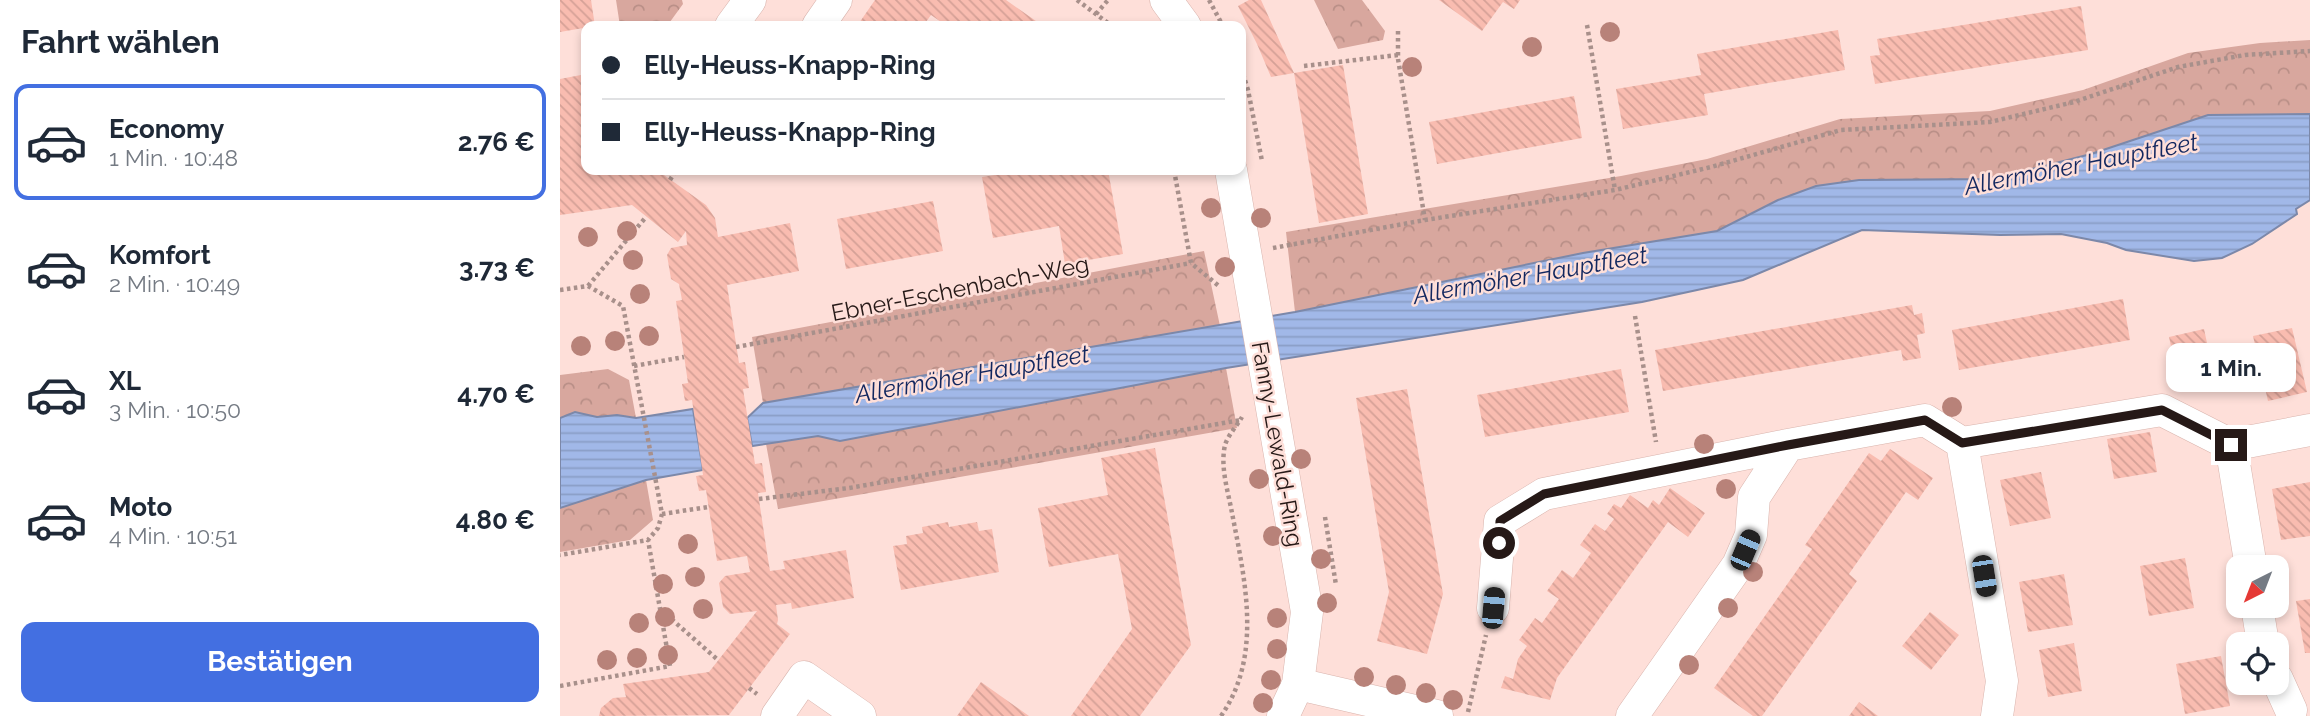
<!DOCTYPE html>
<html lang="de">
<head>
<meta charset="utf-8">
<style>
  body { margin:0; font-family:Raleway,sans-serif; background:#f6f6f7; color:#1f2937; height:100vh; display:flex; flex-direction:column; font-size:26px; white-space:nowrap }
  * { box-sizing:border-box; margin:0 }
  p { font-size:23px; color:#747a83 }
  .icon { flex:none; width:38px; height:38px; fill:none; stroke:currentColor; stroke-width:2; stroke-linecap:round; stroke-linejoin:round }
  .map { position:relative; flex:1; overflow:hidden }
  .side { display:flex; flex-direction:column; background:#fff; width:560px }
  .side>* { flex:none }
  .hud { position:absolute; left:21px; top:21px; width:665px; height:154px; border-radius:14px; box-shadow:0 4px 10px #0003; display:grid; align-content:center; height:154px; padding:0 21px; background:#fff }
  .needle { width:46px; rotate:222deg }
  .tools { position:absolute; left:1666px; top:555px; display:grid; gap:14px }
  .tools a { display:grid; place-items:center; width:63px; height:63px; border-radius:14px; background:#fff; box-shadow:0 4px 10px #0003; font-size:35px }
  .end { position:absolute; width:32px; height:32px; margin:-16px; border:9px solid #261917; background:#fff; box-shadow:0 0 0 4px #fff }
  .from { border-radius:50% }
  .bubble { position:absolute; height:49px; border-radius:14px; background:#fff; box-shadow:0 4px 10px #0003; font-size:23px; font-weight:700; line-height:49px; text-align:center }
  .car { position:absolute; width:21px; height:42px; margin:-21px -10px; border-radius:9px; box-shadow:0 0 5px 2px #0007; background:linear-gradient(#222 24%,#8ab4d8 0 40%,#222 0 76%,#8ab4d8 0 86%,#222 0) }
  .hud b { display:flex; align-items:center; gap:24px; height:66px; font-size:26px }
  .hud b+b { border-top:2px solid #e0e1e3 }
  .hud i { width:18px; height:18px; background:#1f2937 }
  ul { padding:0; list-style:none }
  li { display:flex; align-items:center; gap:21px; height:116px; margin:0 14px 10px; padding:0 7px; border:4px solid transparent; border-radius:14px }
  li div { flex:1 }
  li b { display:block; font-size:26px }
  li em { font-style:normal; font-weight:700 }
  li.on { border-color:#436fe1 }
  li>.icon { width:63px; height:63px; stroke-width:1.5 }
  h2 { padding:0 21px; font-size:32px; line-height:84px }
  .action { display:flex; gap:14px; margin-top:auto; padding:14px 21px }
  .action a { flex:1; height:80px; border-radius:14px; background:#436fe1; color:#fff; font-size:28px; font-weight:700; line-height:80px; text-align:center }
  main { display:flex; flex:1; min-height:0 }
  .map>svg:first-child { display:block }
  .park { fill:url(#park-crowns) }
  .water { fill:url(#water-rules); stroke:#7c88a9; stroke-width:2 }
  .building { fill:url(#building-back-hatch) }
  .lines { fill:none; stroke-linecap:round; stroke-linejoin:round }
  .street-casing { stroke:#d9b4ad; stroke-width:33 }
  .path { stroke:#a8908b; stroke-width:4.5; stroke-dasharray:3.5 3.5; stroke-linecap:butt }
  .street { stroke:#fff; stroke-width:32 }
  .tree { fill:#b88279 }
  .route { stroke:#261917; stroke-width:9 }
  .labels { text-anchor:middle; dominant-baseline:central; stroke-width:5; stroke-linejoin:round; paint-order:stroke }
  .street-label { font-size:23px; fill:#261917; stroke:#fedfd9 }
  .water-label { font-size:24px; font-style:italic; fill:#12275f; stroke:#fedfd9 }
</style>
</head>
<body>
<main>
<section class="side">
<h2>Fahrt wählen</h2>
<ul>
<li class="on"><svg class="icon" aria-label="car" viewBox="0 0 24 24"><path d="M5 17H2v-5l4-1 3-4h7l3 4 3 1v5h-3M9 17h6M6 11h13"/><circle cx="7" cy="17" r="2"/><circle cx="17" cy="17" r="2"/></svg><div><b>Economy</b><p>1 Min. · 10:48</p></div><em>2.76 €</em></li>
<li><svg class="icon" aria-label="car" viewBox="0 0 24 24"><path d="M5 17H2v-5l4-1 3-4h7l3 4 3 1v5h-3M9 17h6M6 11h13"/><circle cx="7" cy="17" r="2"/><circle cx="17" cy="17" r="2"/></svg><div><b>Komfort</b><p>2 Min. · 10:49</p></div><em>3.73 €</em></li>
<li><svg class="icon" aria-label="car" viewBox="0 0 24 24"><path d="M5 17H2v-5l4-1 3-4h7l3 4 3 1v5h-3M9 17h6M6 11h13"/><circle cx="7" cy="17" r="2"/><circle cx="17" cy="17" r="2"/></svg><div><b>XL</b><p>3 Min. · 10:50</p></div><em>4.70 €</em></li>
<li><svg class="icon" aria-label="car" viewBox="0 0 24 24"><path d="M5 17H2v-5l4-1 3-4h7l3 4 3 1v5h-3M9 17h6M6 11h13"/><circle cx="7" cy="17" r="2"/><circle cx="17" cy="17" r="2"/></svg><div><b>Moto</b><p>4 Min. · 10:51</p></div><em>4.80 €</em></li>
</ul>
<div class="action"><a>Bestätigen</a></div>
</section>
<div class="map">
<svg width="1750" height="716" viewBox="0 0 1750 716">
  <defs>
    <pattern id="park-crowns" width="20" height="18" patternUnits="userSpaceOnUse" patternTransform="scale(1.75)"><rect width="20" height="18" fill="#d8a79e"/><path d="M2 6a3 3 0 1 1 6 0M12 15a3 3 0 1 1 6 0" fill="none" stroke="#b98f87"/></pattern>
    <pattern id="water-rules" width="6" height="5" patternUnits="userSpaceOnUse" patternTransform="scale(1.75)"><rect width="6" height="5" fill="#a1b8e8"/><path d="M0 2.5h6" fill="none" stroke="#8a9ec6"/></pattern>
    <pattern id="building-back-hatch" width="6" height="6" patternUnits="userSpaceOnUse" patternTransform="scale(1.75)"><rect width="6" height="6" fill="#f9bcb0"/><path d="M-1 5l2 2M0 0l6 6M5-1l2 2" fill="none" stroke="#d5a197"/></pattern>
  </defs>
  <rect width="100%" height="100%" fill="#fedfd9"/>
  <path class="park" d="M 56,0 L 122,0 L 123,4 L 107,26 L 60,26 Z
    M 754,0 L 802,0 L 825,31 L 823,40 L 778,49 Z
    M 1750,40 L 1750,114 L 1648,115 L 1531,154 L 1445,176 L 1419,179 L 1299,180 L 1256,186 L 1218,200 L 1157,231 L 1023,253 L 735,312 L 726,232 L 1061,176 L 1147,159 L 1280,119 L 1430,111 L 1523,90 L 1628,53 L 1700,43 Z
    M 644,251 L 660,326 L 203,403 L 192,337 Z
    M 666,368 L 677,428 L 218,509 L 206,444 L 258,436 L 280,441 Z
    M 48,369 L 69,380 L 76,418 L 57,415 L 37,417 L 15,412 L 0,418 L 0,375 Z
    M 86,480 L 93,520 L 70,540 L 0,552 L 0,508 Z"/>
  <path class="water" d="M 1750,114 L 1750,200 L 1736,209 L 1737,214 L 1692,244 L 1662,258 L 1634,261 L 1566,250 L 1547,243 L 1501,234 L 1440,235 L 1302,230 L 1183,280 L 1082,302 L 666,368 L 280,441 L 258,436 L 192,446 L 187,418 L 203,403 L 735,312 L 1023,253 L 1157,231 L 1218,200 L 1256,186 L 1299,180 L 1419,179 L 1445,176 L 1531,154 L 1648,115 Z
    M 133,409 L 143,470 L 86,480 L 0,508 L 0,418 L 15,412 L 37,417 L 57,415 L 76,418 Z"/>
  <path class="building" d="M 0,0 L 31,0 L 35,26 L 0,32 Z
    M 315,0 L 446,0 L 483,26 L 387,26 L 371,15 L 363,26 L 297,26 Z
    M 689,0 L 701,0 L 734,73 L 711,77 L 697,44 L 678,6 Z
    M 879,0 L 960,0 L 954,9 L 943,2 L 922,31 Z
    M 1521,6 L 1528,50 L 1315,84 L 1310,56 L 1320,55 L 1317,39 Z
    M 1278,30 L 1285,70 L 1144,94 L 1148,115 L 1063,129 L 1056,89 L 1141,75 L 1137,54 Z
    M 783,65 L 808,214 L 759,223 L 734,73 Z
    M 26,74 L 26,170 L 97,170 L 146,205 L 155,218 L 158,237 L 230,223 L 239,271 L 167,285 L 179,363 L 185,362 L 189,388 L 183,389 L 195,464 L 202,463 L 206,492 L 198,493 L 207,553 L 210,571 L 225,569 L 223,561 L 286,550 L 294,598 L 232,609 L 231,603 L 216,605 L 218,620 L 217,624 L 230,634 L 169,715 L 39,716 L 41,708 L 53,698 L 66,697 L 63,684 L 149,672 L 197,611 L 170,614 L 163,607 L 159,583 L 165,576 L 190,572 L 187,556 L 157,561 L 146,490 L 139,491 L 136,476 L 143,475 L 132,400 L 125,401 L 122,384 L 128,383 L 116,301 L 122,300 L 119,284 L 111,279 L 107,255 L 111,248 L 127,245 L 126,231 L 118,242 L 72,205 L 0,215 L 0,79 Z
    M 1014,96 L 1022,138 L 877,164 L 869,122 Z
    M 467,170 L 548,170 L 563,254 L 505,264 L 499,226 L 433,238 L 422,177 Z
    M 373,201 L 383,251 L 286,269 L 277,219 Z
    M 1563,299 L 1570,340 L 1399,370 L 1392,330 Z
    M 1352,305 L 1354,315 L 1362,313 L 1365,333 L 1357,335 L 1361,358 L 1343,361 L 1341,350 L 1103,391 L 1095,350 Z
    M 1732,328 L 1747,392 L 1708,401 L 1693,336 Z
    M 1644,329 L 1655,380 L 1620,388 L 1609,337 Z
    M 1061,369 L 1069,412 L 925,437 L 917,395 Z
    M 847,389 L 883,594 L 867,654 L 817,641 L 829,592 L 796,398 Z
    M 1590,432 L 1597,472 L 1554,479 L 1547,439 Z
    M 595,448 L 631,645 L 580,716 L 511,716 L 572,629 L 558,554 L 489,567 L 478,508 L 548,495 L 541,458 Z
    M 1330,449 L 1373,478 L 1358,500 L 1346,492 L 1289,574 L 1297,581 L 1202,716 L 1193,716 L 1154,688 L 1252,549 L 1245,545 L 1309,453 L 1321,461 Z
    M 1481,472 L 1491,518 L 1450,526 L 1440,480 Z
    M 1750,482 L 1750,536 L 1721,540 L 1712,489 Z
    M 1110,488 L 1145,513 L 1128,537 L 1108,522 L 997,678 L 990,700 L 941,688 L 945,676 L 953,679 L 958,659 L 967,646 L 959,640 L 975,618 L 982,623 L 999,599 L 987,591 L 1002,570 L 1013,578 L 1031,553 L 1020,545 L 1035,524 L 1045,531 L 1054,519 L 1047,514 L 1054,504 L 1061,508 L 1070,495 L 1088,508 L 1093,500 L 1099,505 Z
    M 388,522 L 389,527 L 417,522 L 419,531 L 432,529 L 439,572 L 341,590 L 333,546 L 347,544 L 346,536 L 363,533 L 362,527 Z
    M 1625,558 L 1634,608 L 1589,616 L 1580,566 Z
    M 1504,574 L 1513,625 L 1468,632 L 1459,582 Z
    M 1750,599 L 1750,653 L 1745,653 L 1736,601 Z
    M 1370,612 L 1399,635 L 1371,670 L 1342,646 Z
    M 1514,643 L 1522,691 L 1488,697 L 1479,650 Z
    M 1661,656 L 1670,706 L 1625,714 L 1616,664 Z
    M 421,682 L 469,716 L 397,716 Z
    M 1299,702 L 1318,716 L 1289,716 Z"/>
  <g class="lines">
    <defs>
      <path id="street" d="M 606,0 L 625,26
        M 171,26 L 190,0
        M 258,26 L 276,0
        M 671,170 L 747,612 L 738,684 L 723,716
        M 1402,443 L 1442,681 L 1437,716
        M 1671,445 L 1691,567
        M 1697,606 L 1703,644
        M 933,608 L 940,521 L 984,494 L 1228,445
        M 1717,679 L 1731,710
        M 738,684 L 877,716
        M 217,716 L 244,677 L 300,716
        M 1072,716 L 1178,565 L 1191,535 L 1194,497 L 1228,445 L 1365,420 L 1402,443 L 1602,410 L 1671,445 L 1750,430"/>
    </defs>
    <use href="#street" class="street-casing"/>
    <path class="path" d="M 517,0 L 552,26
      M 649,0 L 663,26
      M 536,14 L 548,0
      M 1027,25 L 1055,190
      M 838,31 L 838,59 L 865,220
      M 744,66 L 838,55
      M 681,67 L 688,90 L 702,161
      M 614,170 L 631,263 L 660,287
      M 110,180 L 116,170
      M 713,248 L 865,220 L 1055,190 L 1151,167 L 1281,130 L 1430,122 L 1514,102 L 1618,67 L 1685,55 L 1750,51
      M 28,286 L 86,217
      M 0,290 L 28,286 L 63,306 L 102,514 L 98,528 L 88,540 L 0,555
      M 1075,316 L 1096,442
      M 176,347 L 631,263
      M 74,366 L 124,357
      M 199,499 L 289,488 L 681,420
      M 102,514 L 148,507
      M 765,517 L 776,585
      M 101,610 L 158,660
      M 0,686 L 110,666 L 88,540
      M 189,688 L 197,694
      M 908,712 L 926,635
      M 661,716 C 703,656 685,580 672,513 C 668,491 660,467 665,445 C 668,435 677,426 682,417"/>
    <use href="#street" class="street"/>
  </g>
  <g class="tree">
    <circle cx="1050" cy="32" r="10"/>
    <circle cx="972" cy="47" r="10"/>
    <circle cx="852" cy="67" r="10"/>
    <circle cx="651" cy="208" r="10"/>
    <circle cx="701" cy="218" r="10"/>
    <circle cx="67" cy="231" r="10"/>
    <circle cx="28" cy="237" r="10"/>
    <circle cx="73" cy="260" r="10"/>
    <circle cx="665" cy="267" r="10"/>
    <circle cx="80" cy="294" r="10"/>
    <circle cx="89" cy="336" r="10"/>
    <circle cx="55" cy="341" r="10"/>
    <circle cx="21" cy="346" r="10"/>
    <circle cx="1392" cy="407" r="10"/>
    <circle cx="1144" cy="444" r="10"/>
    <circle cx="741" cy="459" r="10"/>
    <circle cx="699" cy="479" r="10"/>
    <circle cx="1166" cy="489" r="10"/>
    <circle cx="713" cy="536" r="10"/>
    <circle cx="128" cy="544" r="10"/>
    <circle cx="761" cy="559" r="10"/>
    <circle cx="1193" cy="572" r="10"/>
    <circle cx="135" cy="577" r="10"/>
    <circle cx="103" cy="584" r="10"/>
    <circle cx="767" cy="603" r="10"/>
    <circle cx="1168" cy="608" r="10"/>
    <circle cx="143" cy="609" r="10"/>
    <circle cx="105" cy="617" r="10"/>
    <circle cx="717" cy="618" r="10"/>
    <circle cx="79" cy="623" r="10"/>
    <circle cx="717" cy="649" r="10"/>
    <circle cx="108" cy="655" r="10"/>
    <circle cx="77" cy="658" r="10"/>
    <circle cx="47" cy="660" r="10"/>
    <circle cx="1129" cy="665" r="10"/>
    <circle cx="804" cy="677" r="10"/>
    <circle cx="711" cy="680" r="10"/>
    <circle cx="836" cy="685" r="10"/>
    <circle cx="866" cy="693" r="10"/>
    <circle cx="893" cy="700" r="10"/>
    <circle cx="703" cy="703" r="10"/>
  </g>
  <g class="lines">
    <path class="route" d="M 939,543 L 940,521 L 984,494 L 1228,445 L 1365,420 L 1402,443 L 1602,410 L 1671,445"/>
  </g>
  <g class="labels">
    <g class="street-label">
      <text transform="translate(400 288) rotate(-11)">Ebner-Eschenbach-Weg</text>
      <text transform="translate(718 444) rotate(80)">Fanny-Lewald-Ring</text>
    </g>
    <g class="water-label">
      <text transform="translate(1521 164) rotate(-11)">Allermöher Hauptfleet</text>
      <text transform="translate(970 275) rotate(-10)">Allermöher Hauptfleet</text>
      <text transform="translate(412 374) rotate(-10)">Allermöher Hauptfleet</text>
    </g>
  </g>
</svg>
<div class="tools">
<a><svg class="needle" viewBox="-14 -14 28 28"><path d="M0-13l5 13h-10z" fill="#e53935"/><path d="M0 13l5-13h-10z" fill="#747a83"/></svg></a>
<a><svg class="icon" aria-label="locate" viewBox="0 0 24 24"><circle cx="12" cy="12" r="6"/><path d="M12 2v4M12 18v4M2 12h4M18 12h4"/></svg></a>
</div>
<i class="end from" style="left:939px;top:543px"></i>
<i class="end" style="left:1671px;top:445px"></i>
<div class="bubble" style="left:1606px;top:343px;width:130px">1 Min.</div>
<i class="car" style="left:1185px;top:550px;rotate:23deg"></i>
<i class="car" style="left:1424px;top:576px;rotate:171deg"></i>
<i class="car" style="left:933px;top:608px;rotate:5deg"></i>
<div class="hud">
<b><i class="from"></i>Elly-Heuss-Knapp-Ring</b>
<b><i></i>Elly-Heuss-Knapp-Ring</b>
</div>
</div>
</main>
</body>
</html>
